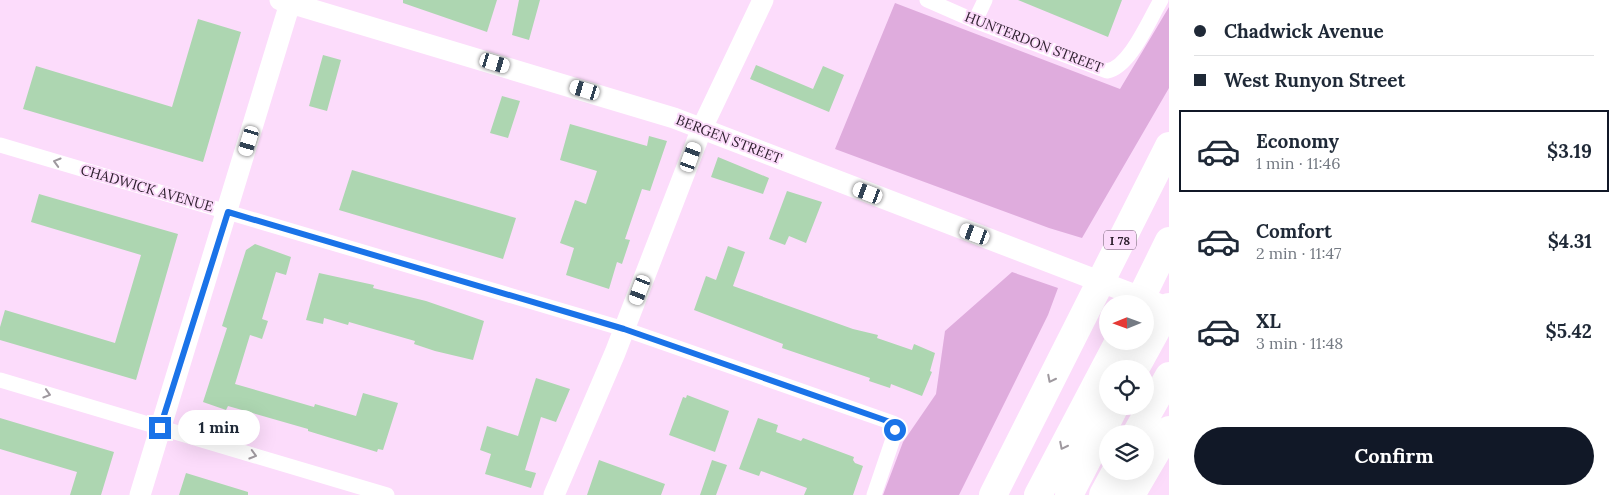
<!DOCTYPE html>
<html lang="en">
<head>
<meta charset="utf-8">
<style>
  body { margin:0; font-family:Lora,serif; background:#f2f2f3; color:#1f2937; height:100vh; display:flex; flex-direction:column; font-size:19px; white-space:nowrap }
  * { box-sizing:border-box; margin:0 }
  p { font-size:16px; color:#747a83 }
  .icon { flex:none; width:28px; height:28px; fill:none; stroke:currentColor; stroke-width:2; stroke-linecap:round; stroke-linejoin:round }
  .map { position:relative; flex:1; overflow:hidden }
  .drawer { display:flex; flex-direction:column; background:#fff; width:450px }
  .drawer>* { flex:none }
  .guide { display:grid; align-content:center; height:110px; padding:0 25px; background:#fff }
  .needle { width:32px; rotate:269deg }
  .buttons { position:absolute; left:1099px; top:295px; display:grid; gap:10px }
  .buttons a { display:grid; place-items:center; width:55px; height:55px; border-radius:50%; background:#fff; box-shadow:0 5px 20px #0002; font-size:25px }
  .end { position:absolute; width:22px; height:22px; margin:-11px; border:6px solid #1a73e8; background:#fff; box-shadow:0 0 0 2px #fff }
  .from { border-radius:50% }
  .bubble { position:absolute; height:35px; border-radius:18px; background:#fff; box-shadow:0 5px 20px #0002; font-size:16px; font-weight:800; line-height:35px; text-align:center }
  .car { position:absolute; width:15px; height:30px; margin:-15px -8px; border-radius:6px; box-shadow:0 0 4px 1px #0007; background:linear-gradient(#fff 24%,#345 0 40%,#fff 0 76%,#345 0 86%,#fff 0) }
  .guide b { display:flex; align-items:center; gap:18px; height:48px; font-size:19px }
  .guide b+b { border-top:1px solid #e0e1e3 }
  .guide i { width:12px; height:12px; background:#1f2937 }
  ul { padding:0; list-style:none }
  li { display:flex; align-items:center; gap:15px; height:82px; margin:0 10px 8px; padding:0 15px; border:2px solid transparent; border-radius:0px }
  li div { flex:1 }
  li b { display:block; font-size:19px }
  li em { font-style:normal; font-weight:800 }
  li.current { border-color:#111827 }
  li>.icon { width:45px; height:45px; stroke-width:1.5 }
  .primary-button { display:flex; gap:10px; margin-top:auto; padding:10px 25px }
  .primary-button a { flex:1; height:58px; border-radius:30px; background:#111827; color:#fff; font-size:20px; font-weight:800; line-height:58px; text-align:center }
  main { display:flex; flex:1; min-height:0 }
  .map>svg:first-child { display:block }
  .green { fill:#dfacdd }
  .building { fill:#add6b1 }
  .lines { fill:none; stroke-linecap:round; stroke-linejoin:round }
  .street { stroke:#fff; stroke-width:15 }
  .secondary { stroke:#fff; stroke-width:21 }
  .highway { stroke:#fff; stroke-width:28 }
  .oneway { stroke:#9f999f }
  .route { stroke:#1a73e8; stroke-width:6 }
  .labels { text-anchor:middle; dominant-baseline:central; stroke-width:4; stroke-linejoin:round; paint-order:stroke }
  .shield { fill:#fcdcfb; stroke:#695669; stroke-width:1 }
  .shield-label { font-size:12px; font-weight:bold; fill:#2a1c2a }
  .street-label { font-size:14px; fill:#2a1c2a; stroke:#fcdcfb }
</style>
</head>
<body>
<main>
<div class="map">
<svg width="1169" height="495" viewBox="0 0 1169 495">
  <rect width="100%" height="100%" fill="#fcdcfb"/>
  <path class="green" d="M 895,3 L 1120,89 L 1169,7 L 1169,88 L 1082,238 L 1049,228 L 835,149 Z
    M 1012,272 L 1058,288 L 1048,315 L 959,495 L 883,495 L 903,442 L 936,394 L 945,331 Z"/>
  <path class="building" d="M 403,0 L 497,0 L 487,32 L 403,3 Z
    M 519,0 L 540,0 L 529,40 L 512,35 Z
    M 1018,0 L 1122,0 L 1108,37 Z
    M 198,19 L 241,32 L 203,162 L 23,109 L 36,66 L 172,107 Z
    M 323,55 L 341,60 L 327,111 L 309,106 Z
    M 756,65 L 813,89 L 823,66 L 844,75 L 829,112 L 750,79 Z
    M 502,96 L 520,101 L 508,138 L 490,133 Z
    M 570,124 L 647,146 L 649,136 L 667,141 L 650,191 L 642,189 L 625,239 L 630,240 L 622,264 L 617,262 L 609,289 L 566,275 L 574,248 L 560,243 L 575,200 L 586,204 L 597,171 L 560,160 Z
    M 718,157 L 769,178 L 763,194 L 711,177 Z
    M 352,170 L 516,218 L 503,259 L 339,210 Z
    M 787,191 L 822,202 L 806,243 L 789,236 L 785,245 L 769,239 Z
    M 39,194 L 178,234 L 136,380 L 0,340 L 0,327 L 5,310 L 115,343 L 141,255 L 31,222 Z
    M 255,244 L 291,257 L 286,275 L 276,272 L 262,319 L 268,321 L 262,339 L 250,335 L 235,384 L 314,407 L 315,404 L 356,416 L 363,393 L 398,403 L 383,450 L 378,449 L 377,452 L 308,431 L 308,429 L 228,406 L 226,410 L 203,402 L 227,328 L 222,326 L 246,250 Z
    M 728,246 L 745,252 L 733,286 L 853,329 L 878,335 L 877,338 L 912,350 L 914,344 L 935,353 L 930,371 L 932,372 L 922,396 L 891,384 L 890,388 L 869,381 L 870,378 L 782,348 L 783,344 L 694,310 L 706,276 L 716,280 Z
    M 319,273 L 374,285 L 373,288 L 426,301 L 484,321 L 473,360 L 435,351 L 414,344 L 415,341 L 349,322 L 348,325 L 324,318 L 323,324 L 306,320 Z
    M 536,378 L 570,389 L 556,422 L 541,417 L 525,470 L 536,473 L 531,488 L 485,474 L 491,454 L 480,450 L 487,426 L 518,436 Z
    M 687,395 L 729,411 L 715,452 L 669,435 L 683,397 L 686,398 Z
    M 0,418 L 114,452 L 101,495 L 70,495 L 77,472 L 0,449 Z
    M 758,418 L 778,425 L 776,432 L 801,441 L 803,438 L 854,457 L 853,460 L 855,463 L 863,466 L 853,495 L 804,495 L 807,488 L 761,471 L 759,476 L 739,469 Z
    M 599,460 L 665,484 L 661,495 L 587,495 Z
    M 712,460 L 727,465 L 716,495 L 700,495 Z
    M 186,473 L 248,492 L 248,495 L 179,495 Z"/>
  <g class="lines">
    <path class="street" d="M 927,0 L 975,21 L 1107,71 C 1130,67 1149,20 1161,0
      M 975,21 L 985,0
      M 0,145 L 624,329 L 893,423 L 893,439 L 874,495
      M 0,380 L 387,495"/>
    <path class="secondary" d="M 280,0 L 674,118 L 1169,308
      M 140,495 L 291,0
      M 554,495 L 615,353 L 702,128 L 763,0"/>
    <path class="highway" d="M 1138,304 L 1169,241
      M 1135,369 L 1169,307
      M 1136,434 L 1169,376
      M 1145,471 L 1169,430
      M 993,495 L 1169,146
      M 1038,495 L 1119,341
      M 1069,495 L 1115,406
      M 1103,495 L 1116,471
      M 1131,495 L 1145,471"/>
  </g>
  <defs><path id="oneway-chevron" d="M-2-3.5L2.5 0L-2 3.5" fill="none" stroke-width="1.6" stroke-linecap="round" stroke-linejoin="round" transform="scale(1.25)"/></defs>
  <g class="oneway">
    <use href="#oneway-chevron" transform="translate(57 162) rotate(-164)"/>
    <use href="#oneway-chevron" transform="translate(1051 379) rotate(117)"/>
    <use href="#oneway-chevron" transform="translate(47 394) rotate(17)"/>
    <use href="#oneway-chevron" transform="translate(1063 446) rotate(117)"/>
    <use href="#oneway-chevron" transform="translate(253 455) rotate(16)"/>
  </g>
  <g class="lines">
    <path class="route" d="M 160,428 L 228,212 L 624,329 L 893,423 L 895,430"/>
  </g>
  <g class="labels">
    <rect class="shield" x="1104" y="230.5" width="32" height="19" rx="4"/>
    <g class="shield-label">
      <text x="1120" y="240">I 78</text>
    </g>
    <g class="street-label">
      <text transform="translate(1034 42) rotate(21)">HUNTERDON STREET</text>
      <text transform="translate(729 139) rotate(21)">BERGEN STREET</text>
      <text transform="translate(147 188) rotate(16)">CHADWICK AVENUE</text>
    </g>
  </g>
</svg>
<div class="buttons">
<a><svg class="needle" viewBox="-14 -14 28 28"><path d="M0-13l5 13h-10z" fill="#e53935"/><path d="M0 13l5-13h-10z" fill="#747a83"/></svg></a>
<a><svg class="icon" aria-label="locate" viewBox="0 0 24 24"><circle cx="12" cy="12" r="6"/><path d="M12 2v4M12 18v4M2 12h4M18 12h4"/></svg></a>
<a><svg class="icon" aria-label="layers" viewBox="0 0 24 24"><path d="M12 4l9 5-9 5-9-5zM3 14l9 5 9-5"/></svg></a>
</div>
<i class="end from" style="left:895px;top:430px"></i>
<i class="end" style="left:160px;top:428px"></i>
<div class="bubble" style="left:178px;top:410px;width:82px">1 min</div>
<i class="car" style="left:495px;top:63px;rotate:107deg"></i>
<i class="car" style="left:585px;top:90px;rotate:287deg"></i>
<i class="car" style="left:249px;top:141px;rotate:197deg"></i>
<i class="car" style="left:691px;top:157px;rotate:20deg"></i>
<i class="car" style="left:868px;top:193px;rotate:291deg"></i>
<i class="car" style="left:975px;top:234px;rotate:290deg"></i>
<i class="car" style="left:640px;top:290px;rotate:201deg"></i>
</div>
<section class="drawer">
<div class="guide">
<b><i class="from"></i>Chadwick Avenue</b>
<b><i></i>West Runyon Street</b>
</div>
<ul>
<li class="current"><svg class="icon" aria-label="car" viewBox="0 0 24 24"><path d="M5 17H2v-5l4-1 3-4h7l3 4 3 1v5h-3M9 17h6M6 11h13"/><circle cx="7" cy="17" r="2"/><circle cx="17" cy="17" r="2"/></svg><div><b>Economy</b><p>1 min · 11:46</p></div><em>$3.19</em></li>
<li><svg class="icon" aria-label="car" viewBox="0 0 24 24"><path d="M5 17H2v-5l4-1 3-4h7l3 4 3 1v5h-3M9 17h6M6 11h13"/><circle cx="7" cy="17" r="2"/><circle cx="17" cy="17" r="2"/></svg><div><b>Comfort</b><p>2 min · 11:47</p></div><em>$4.31</em></li>
<li><svg class="icon" aria-label="car" viewBox="0 0 24 24"><path d="M5 17H2v-5l4-1 3-4h7l3 4 3 1v5h-3M9 17h6M6 11h13"/><circle cx="7" cy="17" r="2"/><circle cx="17" cy="17" r="2"/></svg><div><b>XL</b><p>3 min · 11:48</p></div><em>$5.42</em></li>
</ul>
<div class="primary-button"><a>Confirm</a></div>
</section>
</main>
</body>
</html>
